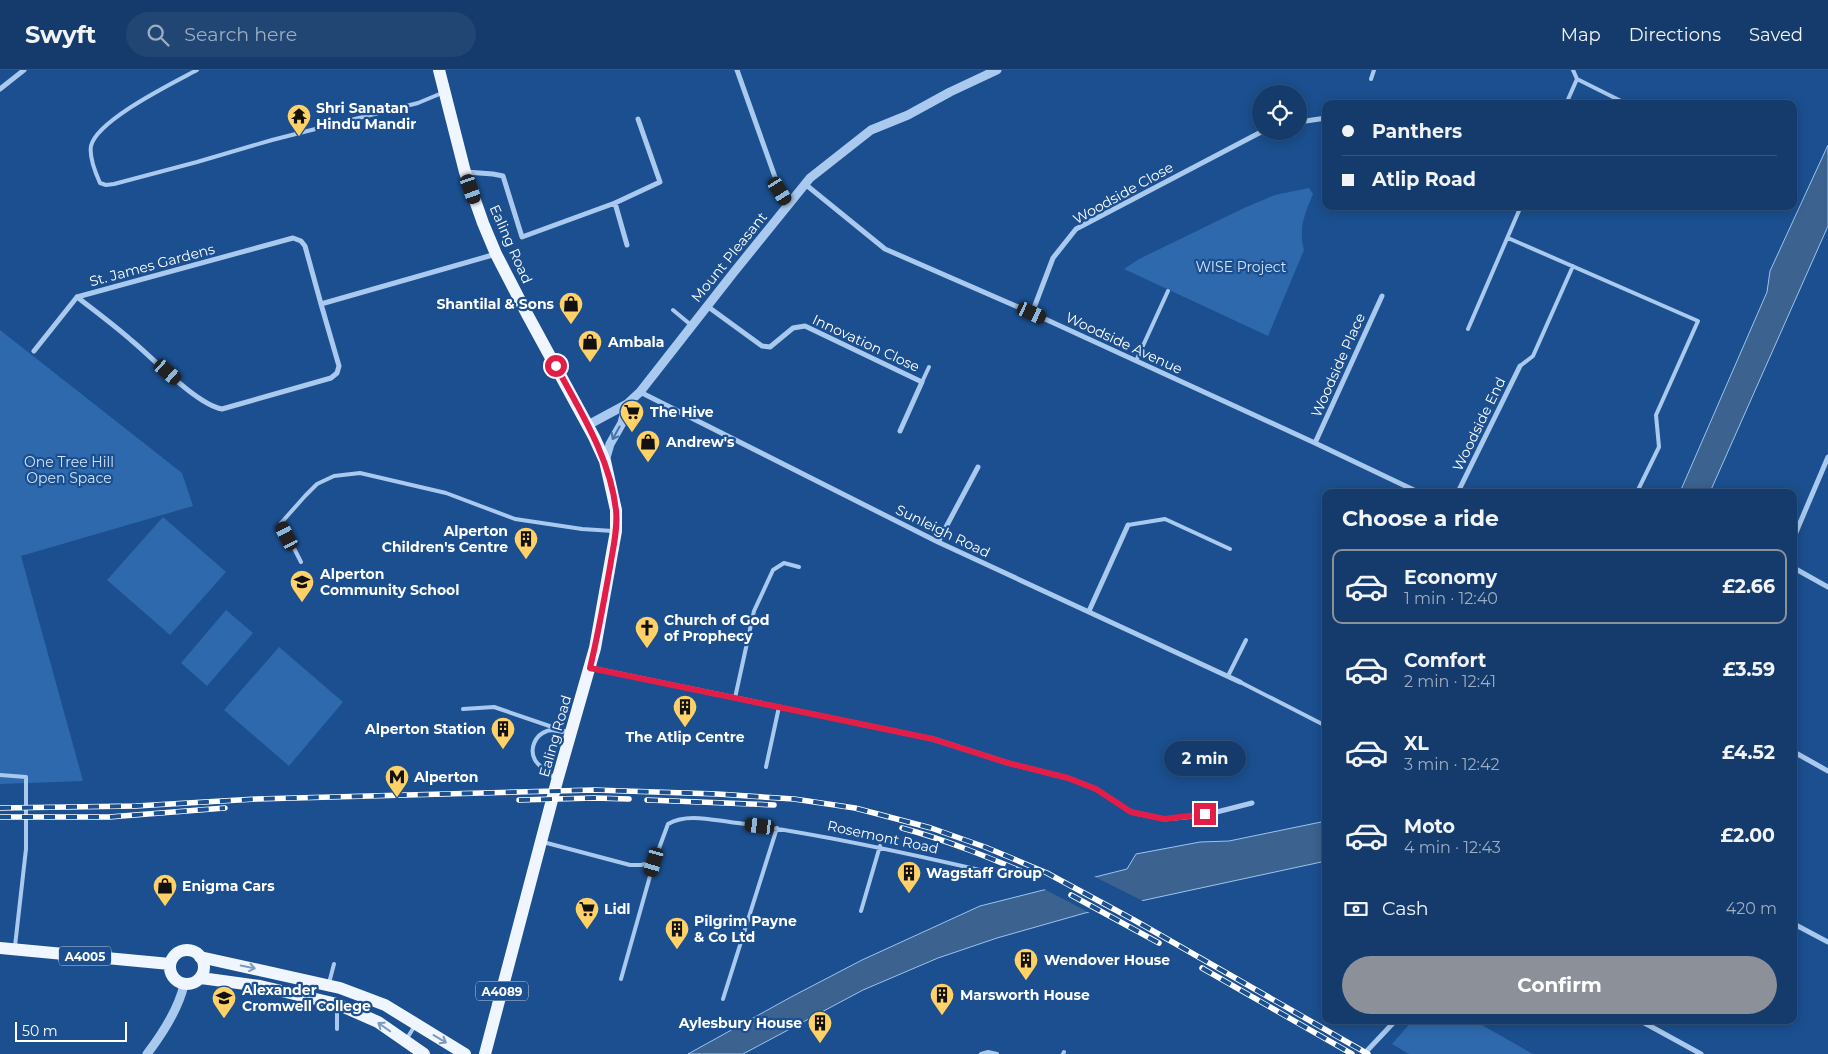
<!DOCTYPE html>
<html lang="en">
<head>
<meta charset="utf-8">
<style>
  body { margin:0; font-family:Montserrat,sans-serif; background:#214673; color:#f1f3f6; height:100vh; display:flex; flex-direction:column; font-size:19px; white-space:nowrap }
  * { box-sizing:border-box; margin:0 }
  p { font-size:16px; color:#9dadc1 }
  .icon { flex:none; width:28px; height:28px; fill:none; stroke:currentColor; stroke-width:2; stroke-linecap:round; stroke-linejoin:round }
  .map { position:relative; flex:1; overflow:hidden }
  .drawer { position:absolute; left:1322px; top:419px; width:475px; height:535px; display:flex; flex-direction:column; background:#143b6b; border-radius:10px; box-shadow:0 2px 12px #0003,0 0 0 1px #33557e }
  .drawer>* { flex:none }
  .banner { position:absolute; left:1322px; top:30px; width:475px; height:110px; border-radius:10px; box-shadow:0 2px 12px #0003,0 0 0 1px #33557e; display:grid; align-content:center; height:110px; padding:0 20px; background:#143b6b }
  .controls { position:absolute; left:1252px; top:15px; display:grid; gap:10px }
  .controls a { display:grid; place-items:center; width:55px; height:55px; border-radius:50%; background:#143b6b; box-shadow:0 2px 12px #0003,0 0 0 1px #33557e; font-size:25px }
  .scale { position:absolute; left:15px; bottom:12px; width:112px; box-sizing:border-box; padding-left:5px; border:2px solid #fff; border-top:0; font-size:14px; line-height:18px; white-space:nowrap; color:#fff; -webkit-text-stroke:4px #1b4f8f; paint-order:stroke }
  .end { position:absolute; width:22px; height:22px; margin:-11px; border:6px solid #e11d48; background:#fff; box-shadow:0 0 0 2px #fff }
  .from { border-radius:50% }
  .bubble { position:absolute; height:35px; border-radius:18px; background:#143b6b; box-shadow:0 2px 12px #0003,0 0 0 1px #33557e; font-size:16px; font-weight:700; line-height:35px; text-align:center }
  .car { position:absolute; width:15px; height:30px; margin:-15px -8px; border-radius:6px; box-shadow:0 0 4px 1px #0007; background:linear-gradient(#222 24%,#8ab4d8 0 40%,#222 0 76%,#8ab4d8 0 86%,#222 0) }
  .banner b { display:flex; align-items:center; gap:18px; height:48px; font-size:19px }
  .banner b+b { border-top:1px solid #33557e }
  .banner i { width:12px; height:12px; background:#f1f3f6 }
  ul { padding:0; list-style:none }
  li { display:flex; align-items:center; gap:15px; height:75px; margin:0 10px 8px; padding:0 10px; border:2px solid transparent; border-radius:10px }
  li div { flex:1 }
  li b { display:block; font-size:19px }
  li em { font-style:normal; font-weight:700 }
  li.current { border-color:#8c9099 }
  li>.icon { width:45px; height:45px; stroke-width:1.5 }
  h2 { padding:0 20px; font-size:22px; line-height:60px }
  .pay { display:flex; align-items:center; gap:12px; height:55px; padding:0 20px; font-size:19px }
  .pay p { margin-inline-start:auto }
  .cta { display:flex; gap:10px; margin-top:auto; padding:10px 20px }
  .cta a { flex:1; height:58px; border-radius:30px; background:#8c9099; color:#fff; font-size:20px; font-weight:700; line-height:58px; text-align:center }
  header { display:flex; align-items:center; gap:30px; box-sizing:border-box; height:70px; padding:0 25px; background:#143b6b; border-bottom:1px solid #33557e }
  header strong { font-size:24px }
  nav { display:flex; gap:28px; margin-inline-start:auto; font-size:18px }
  .search { width:350px; height:45px; background:#214673; display:flex; align-items:center; gap:12px; box-sizing:border-box; padding:0 18px; border-radius:28px; color:#9dadc1; font-size:19px }
  .map>svg:first-child { display:block }
  .green { fill:#2e69ad }
  .water { fill:#3c6290; stroke:#9cc4f0 }
  .pier { fill:#1b4f8f }
  .lines { fill:none; stroke-linecap:round; stroke-linejoin:round }
  .service { stroke:#a9c9ee; stroke-width:4 }
  .minor { stroke:#a9c9ee; stroke-width:5 }
  .tertiary { stroke:#a9c9ee; stroke-width:9 }
  .primary { stroke:#f0f6ff; stroke-width:12 }
  .rail-casing { stroke:#fff; stroke-width:5.5 }
  .rail { stroke:#1b4f8f; stroke-width:4; stroke-dasharray:11; stroke-linecap:butt }
  .oneway { stroke:#4674ac }
  .oneway2 { stroke:#7b9ac1 }
  .route { stroke:#e11d48; stroke-width:6 }
  .labels { text-anchor:middle; dominant-baseline:central; stroke-width:4.5; stroke-linejoin:round; paint-order:stroke }
  .shield { fill:#1b4f8f; stroke:#bbcadd; stroke-width:1 }
  .shield-label { font-size:12px; font-weight:bold; fill:#fff }
  .poi-label { font-size:14px; font-weight:bold; fill:#fff; stroke:#1b4f8f; text-anchor:start }
  .street-label { font-size:14px; fill:#fff; stroke:#1b4f8f }
  .park-label { font-size:14px; fill:#cfe3fa; stroke:#1b4f8f }
</style>
</head>
<body>
<header>
<strong>Swyft</strong>
<div class="search"><svg class="icon" aria-label="search" viewBox="0 0 24 24"><circle cx="10" cy="10" r="6"/><path d="M15 15l6 6"/></svg>Search here</div>
<nav><a>Map</a><a>Directions</a><a>Saved</a></nav>
</header>
<div class="map">
<svg width="1828" height="984" viewBox="0 0 1828 984">
  <rect width="100%" height="100%" fill="#1b4f8f"/>
  <path class="green" d="M 1309,118 L 1313,124 C 1305,143 1298,159 1304,180 L 1268,266 L 1124,199 L 1139,189 L 1244,138 L 1275,125 Z
    M 0,260 L 182,403 L 193,436 L 21,486 L 83,711 L 0,714 Z
    M 163,447 L 226,502 L 170,565 L 107,510 Z
    M 226,540 L 253,563 L 207,616 L 181,593 Z
    M 279,577 L 343,632 L 289,696 L 224,640 Z
    M 1413,950 L 1473,950 L 1533,984 L 1409,984 L 1392,974 Z"/>
  <path class="water" d="M 1828,75 L 1828,156 L 1710,422 L 1680,422 L 1767,222 L 1770,201 Z
    M 1326,751 L 1326,791 L 1085,843 L 997,868 L 938,888 L 863,920 L 743,984 L 688,984 L 791,927 L 862,890 L 980,836 L 1127,799 L 1136,784 L 1200,772 L 1229,771 Z"/>
  <path class="pier" d="M 1091,805 L 1145,832 L 1092,844 L 1042,818 Z"/>
  <g class="lines">
    <path class="service" d="M 197,0 C 173,13 97,50 91,76 C 89,87 96,104 100,113 L 106,115 L 114,114 L 197,92 L 272,70 L 418,33 L 442,23
      M 1371,9 L 1374,0
      M 1577,9 L 1627,34
      M 1566,34 L 1577,9 L 1573,0
      M 1508,168 L 1698,251 L 1656,345 L 1659,377 L 1637,422
      M 673,240 L 691,255
      M 1468,259 L 1521,136
      M 1136,291 L 1168,221
      M 1520,296 L 1533,286 L 1573,196
      M 922,312 L 929,297
      M 1128,455 L 1165,449 L 1230,479
      M 301,492 L 281,453 L 305,426 L 317,414 L 334,406 L 360,403 L 446,423 L 515,449 L 582,459 L 613,461
      M 1228,606 L 1246,570
      M 1240,612 L 1326,656
      M 735,628 L 754,541 L 773,500 L 784,493 L 799,497
      M 463,639 L 494,637 L 567,662
      M 766,697 L 779,637
      M 0,705 L 26,707 L 26,779 L 15,876
      M 556,709 C 549,703 540,698 535,690 C 529,679 535,665 547,661 C 551,659 557,661 562,662
      M 543,772 L 630,795 L 641,795 L 654,792 L 668,754 C 688,742 716,751 738,753 C 821,764 903,782 984,801
      M 861,841 L 880,776
      M 621,909 L 654,792
      M 329,913 L 334,894
      M 723,929 L 777,758
      M 337,937 L 337,959
      M 406,970 L 414,957
      M 981,984 L 988,982 L 997,984
      M 1063,984 L 1064,982"/>
    <path class="minor" d="M 737,0 L 780,121 L 789,134
      M 0,19 L 24,0
      M 1299,52 L 1326,48
      M 466,102 L 493,104 L 503,106 L 522,167 L 615,133 L 660,112 L 638,49
      M 805,114 L 885,179 L 1032,243 L 1315,373 L 1418,422
      M 615,133 L 627,175
      M 321,234 L 305,176 L 301,171 L 293,168 L 77,227 C 95,241 114,255 131,270 C 153,288 196,334 222,339 L 331,308 L 337,303 L 339,296 L 321,234 L 496,184
      M 707,236 L 762,276 L 770,277 L 793,258 L 805,256 L 922,312 L 900,361
      M 1032,243 L 1053,188 L 1076,159 L 1263,61
      M 34,281 L 77,227
      M 640,322 L 938,472 L 1240,612
      M 1315,373 L 1382,226
      M 1458,422 L 1520,296
      M 1794,467 L 1828,387
      M 938,472 L 978,397
      M 1794,498 L 1828,517
      M 1089,541 L 1128,455
      M 591,598 L 933,669 L 1008,693 L 1068,708 L 1096,719 L 1131,742 L 1164,749 L 1205,745 L 1252,733
      M 1794,682 L 1828,701
      M 1794,854 L 1828,872
      M 1639,950 L 1701,984
      M 1364,984 L 1396,950"/>
    <path class="tertiary" d="M 588,355 L 627,334 L 640,322 L 734,202 L 810,108 L 871,60 L 908,45 L 950,22 L 997,0
      M 605,391 L 610,374 L 622,353 L 627,334
      M 147,984 C 163,963 178,940 184,915"/>
    <path class="primary" d="M 439,0 L 465,102 L 483,153 L 496,184 L 527,244 L 594,367 L 605,391 L 616,440 L 616,461 L 595,578 L 557,711 L 485,984
      M 0,878 L 170,894
      M170 897a17 17 0 1 1 34 0a17 17 0 1 1-34 0Z
      M 200,887 L 340,918 L 385,935 L 465,984
      M 201,908 L 260,916 L 337,934 L 378,952 L 424,984"/>
    <defs>
      <path id="rail" d="M 519,730 L 594,728 L 629,729
        M 647,730 L 774,735
        M 0,738 L 136,736 L 257,729 L 594,720 L 717,724 L 794,729 L 855,738 L 931,758 L 985,777 L 1047,803 L 1134,850 L 1368,984
        M 0,747 L 109,747 L 225,738
        M 902,758 C 947,770 990,788 1033,806
        M 1071,825 L 1159,873
        M 1202,898 L 1352,984"/>
    </defs>
    <use href="#rail" class="rail-casing"/>
    <use href="#rail" class="rail"/>
  </g>
  <defs><path id="oneway-shaft" d="M-6 0H5M1.5-3L5.5 0L1.5 3" fill="none" stroke-width="1.6" stroke-linecap="round" stroke-linejoin="round" transform="scale(1.25)"/></defs>
  <use class="oneway" href="#oneway-shaft" transform="translate(616 363) rotate(119)"/>
  <g class="oneway2">
    <use href="#oneway-shaft" transform="translate(248 897) rotate(12)"/>
    <use href="#oneway-shaft" transform="translate(384 957) rotate(-145)"/>
    <use href="#oneway-shaft" transform="translate(440 969) rotate(31)"/>
  </g>
  <g class="lines">
    <path class="route" d="M 556,296 C 580,341 610,387 616,440 C 618,459 613,478 610,497 C 604,531 598,565 590,598 L 933,669 L 1008,693 L 1068,708 L 1096,719 L 1131,742 L 1164,749 L 1205,744"/>
  </g>
  <defs>
    <symbol id="temple-pin" viewBox="-11 -11 22 30"><path d="M0 17L-7.5 6A9.5 9.5 0 1 1 7.5 6Z" fill="#ffd166" stroke="#1b4f8f"/><path d="M0-6L5-2H3V0L6.5 2.5H4V6H1.5V3h-3V6H-4V2.5H-6.5L-3 0V-2H-5Z" fill="#111"/></symbol>
    <symbol id="shop-pin" viewBox="-11 -11 22 30"><path d="M0 17L-7.5 6A9.5 9.5 0 1 1 7.5 6Z" fill="#ffd166" stroke="#1b4f8f"/><path d="M-5-2.5h2.3a2.7 3.5 0 0 1 5.4 0H5L5.5 6h-11ZM-1.5-2.5h3a1.5 2.3 0 0 0-3 0Z" fill="#111"/></symbol>
    <symbol id="supermarket-pin" viewBox="-11 -11 22 30"><path d="M0 17L-7.5 6A9.5 9.5 0 1 1 7.5 6Z" fill="#ffd166" stroke="#1b4f8f"/><path d="M-6-5.5h2.5l.6 2H6L4.5 2H-2.5L-4.4-4H-6ZM-1.5 3.2a1.3 1.3 0 1 0 .1 0ZM3 3.2a1.3 1.3 0 1 0 .1 0Z" fill="#111"/></symbol>
    <symbol id="building-pin" viewBox="-11 -11 22 30"><path d="M0 17L-7.5 6A9.5 9.5 0 1 1 7.5 6Z" fill="#ffd166" stroke="#1b4f8f"/><path d="M-4-6H4V6H1V3H-1V6H-4ZM-2.5-4.3h1.7v1.8h-1.7ZM.8-4.3h1.7v1.8H.8ZM-2.5-1h1.7V.8h-1.7ZM.8-1h1.7V.8H.8Z" fill="#111"/></symbol>
    <symbol id="school-pin" viewBox="-11 -11 22 30"><path d="M0 17L-7.5 6A9.5 9.5 0 1 1 7.5 6Z" fill="#ffd166" stroke="#1b4f8f"/><path d="M0-5L7-2L0 1L-7-2ZM-4 1L0 2.5L4 1V4Q0 6-4 4Z" fill="#111"/></symbol>
    <symbol id="church-pin" viewBox="-11 -11 22 30"><path d="M0 17L-7.5 6A9.5 9.5 0 1 1 7.5 6Z" fill="#ffd166" stroke="#1b4f8f"/><path d="M-1.2-6h2.4v3.5h3.3v2.4h-3.3V6h-2.4V-.1h-3.3v-2.4h3.3Z" fill="#111"/></symbol>
    <symbol id="metro-pin" viewBox="-11 -11 22 30"><path d="M0 17L-7.5 6A9.5 9.5 0 1 1 7.5 6Z" fill="#ffd166" stroke="#1b4f8f"/><path d="M-5.5 5V-5H-3L0 0L3-5H5.5V5H3V-.5L0 4L-3-.5V5Z" fill="#111"/></symbol>
    <symbol id="university-pin" viewBox="-11 -11 22 30"><path d="M0 17L-7.5 6A9.5 9.5 0 1 1 7.5 6Z" fill="#ffd166" stroke="#1b4f8f"/><path d="M0-5L7-2L0 1L-7-2ZM-4 1L0 2.5L4 1V4Q0 6-4 4Z" fill="#111"/></symbol>
  </defs>
  <g fill-rule="evenodd">
    <use href="#temple-pin" x="285" y="32" width="28" height="38"/>
    <use href="#shop-pin" x="557" y="220" width="28" height="38"/>
    <use href="#shop-pin" x="576" y="258" width="28" height="38"/>
    <use href="#supermarket-pin" x="618" y="328" width="28" height="38"/>
    <use href="#shop-pin" x="634" y="358" width="28" height="38"/>
    <use href="#building-pin" x="512" y="455" width="28" height="38"/>
    <use href="#school-pin" x="288" y="498" width="28" height="38"/>
    <use href="#church-pin" x="633" y="544" width="28" height="38"/>
    <use href="#building-pin" x="671" y="623" width="28" height="38"/>
    <use href="#building-pin" x="489" y="645" width="28" height="38"/>
    <use href="#metro-pin" x="383" y="693" width="28" height="38"/>
    <use href="#building-pin" x="895" y="789" width="28" height="38"/>
    <use href="#shop-pin" x="151" y="802" width="28" height="38"/>
    <use href="#supermarket-pin" x="573" y="825" width="28" height="38"/>
    <use href="#building-pin" x="663" y="845" width="28" height="38"/>
    <use href="#building-pin" x="1012" y="876" width="28" height="38"/>
    <use href="#building-pin" x="928" y="911" width="28" height="38"/>
    <use href="#university-pin" x="210" y="914" width="28" height="38"/>
    <use href="#building-pin" x="806" y="939" width="28" height="38"/>
  </g>
  <g class="labels">
    <g class="shield">
      <rect x="59" y="876.5" width="52" height="19" rx="4"/>
      <rect x="476" y="911.5" width="52" height="19" rx="4"/>
    </g>
    <g class="shield-label">
      <text x="85" y="886">A4005</text>
      <text x="502" y="921">A4089</text>
    </g>
    <g class="poi-label">
      <text x="316" y="38">Shri Sanatan<tspan x="316" dy="16">Hindu Mandir</tspan></text>
      <text x="554" y="234" text-anchor="end">Shantilal &amp; Sons</text>
      <text x="608" y="272">Ambala</text>
      <text x="650" y="342">The Hive</text>
      <text x="666" y="372">Andrew's</text>
      <text x="508" y="461" text-anchor="end">Alperton<tspan x="508" dy="16">Children's Centre</tspan></text>
      <text x="320" y="504">Alperton<tspan x="320" dy="16">Community School</tspan></text>
      <text x="664" y="550">Church of God<tspan x="664" dy="16">of Prophecy</tspan></text>
      <text x="486" y="659" text-anchor="end">Alperton Station</text>
      <text x="685" y="667" text-anchor="middle">The Atlip Centre</text>
      <text x="414" y="707">Alperton</text>
      <text x="926" y="803">Wagstaff Group</text>
      <text x="182" y="816">Enigma Cars</text>
      <text x="604" y="839">Lidl</text>
      <text x="694" y="851">Pilgrim Payne<tspan x="694" dy="16">&amp; Co Ltd</tspan></text>
      <text x="1044" y="890">Wendover House</text>
      <text x="242" y="920">Alexander<tspan x="242" dy="16">Cromwell College</tspan></text>
      <text x="960" y="925">Marsworth House</text>
      <text x="802" y="953" text-anchor="end">Aylesbury House</text>
    </g>
    <g class="street-label">
      <text transform="translate(1123 123) rotate(-29)">Woodside Close</text>
      <text transform="translate(511 174) rotate(66)">Ealing Road</text>
      <text transform="translate(729 187) rotate(-51)">Mount Pleasant</text>
      <text transform="translate(152 195) rotate(-15)">St. James Gardens</text>
      <text transform="translate(866 273) rotate(25)">Innovation Close</text>
      <text transform="translate(1124 273) rotate(25)">Woodside Avenue</text>
      <text transform="translate(1338 295) rotate(-66)">Woodside Place</text>
      <text transform="translate(1479 354) rotate(-64)">Woodside End</text>
      <text transform="translate(943 461) rotate(26)">Sunleigh Road</text>
      <text transform="translate(555 666) rotate(-74)">Ealing Road</text>
      <text transform="translate(883 767) rotate(12)">Rosemont Road</text>
    </g>
    <g class="park-label">
      <text x="1241" y="197">WISE Project</text>
      <text x="69" y="392">One Tree Hill<tspan x="69" dy="16">Open Space</tspan></text>
    </g>
  </g>
</svg>
<div class="controls">
<a><svg class="icon" aria-label="locate" viewBox="0 0 24 24"><circle cx="12" cy="12" r="6"/><path d="M12 2v4M12 18v4M2 12h4M18 12h4"/></svg></a>
</div>
<div class="scale">50 m</div>
<i class="end from" style="left:556px;top:296px"></i>
<i class="end" style="left:1205px;top:744px"></i>
<div class="bubble" style="left:1164px;top:671px;width:82px">2 min</div>
<i class="car" style="left:471px;top:119px;rotate:161deg"></i>
<i class="car" style="left:780px;top:121px;rotate:148deg"></i>
<i class="car" style="left:1032px;top:243px;rotate:115deg"></i>
<i class="car" style="left:168px;top:302px;rotate:131deg"></i>
<i class="car" style="left:287px;top:466px;rotate:332deg"></i>
<i class="car" style="left:760px;top:756px;rotate:277deg"></i>
<i class="car" style="left:654px;top:792px;rotate:196deg"></i>
<div class="banner">
<b><i class="from"></i>Panthers</b>
<b><i></i>Atlip Road</b>
</div>
<section class="drawer">
<h2>Choose a ride</h2>
<ul>
<li class="current"><svg class="icon" aria-label="car" viewBox="0 0 24 24"><path d="M5 17H2v-5l4-1 3-4h7l3 4 3 1v5h-3M9 17h6M6 11h13"/><circle cx="7" cy="17" r="2"/><circle cx="17" cy="17" r="2"/></svg><div><b>Economy</b><p>1 min · 12:40</p></div><em>£2.66</em></li>
<li><svg class="icon" aria-label="car" viewBox="0 0 24 24"><path d="M5 17H2v-5l4-1 3-4h7l3 4 3 1v5h-3M9 17h6M6 11h13"/><circle cx="7" cy="17" r="2"/><circle cx="17" cy="17" r="2"/></svg><div><b>Comfort</b><p>2 min · 12:41</p></div><em>£3.59</em></li>
<li><svg class="icon" aria-label="car" viewBox="0 0 24 24"><path d="M5 17H2v-5l4-1 3-4h7l3 4 3 1v5h-3M9 17h6M6 11h13"/><circle cx="7" cy="17" r="2"/><circle cx="17" cy="17" r="2"/></svg><div><b>XL</b><p>3 min · 12:42</p></div><em>£4.52</em></li>
<li><svg class="icon" aria-label="car" viewBox="0 0 24 24"><path d="M5 17H2v-5l4-1 3-4h7l3 4 3 1v5h-3M9 17h6M6 11h13"/><circle cx="7" cy="17" r="2"/><circle cx="17" cy="17" r="2"/></svg><div><b>Moto</b><p>4 min · 12:43</p></div><em>£2.00</em></li>
</ul>
<div class="pay"><svg class="icon" aria-label="cash" viewBox="0 0 24 24"><path d="M3 7h18v10H3z"/><circle cx="12" cy="12" r="2"/></svg>Cash<p>420 m</p></div>
<div class="cta"><a>Confirm</a></div>
</section>
</div>
</body>
</html>
